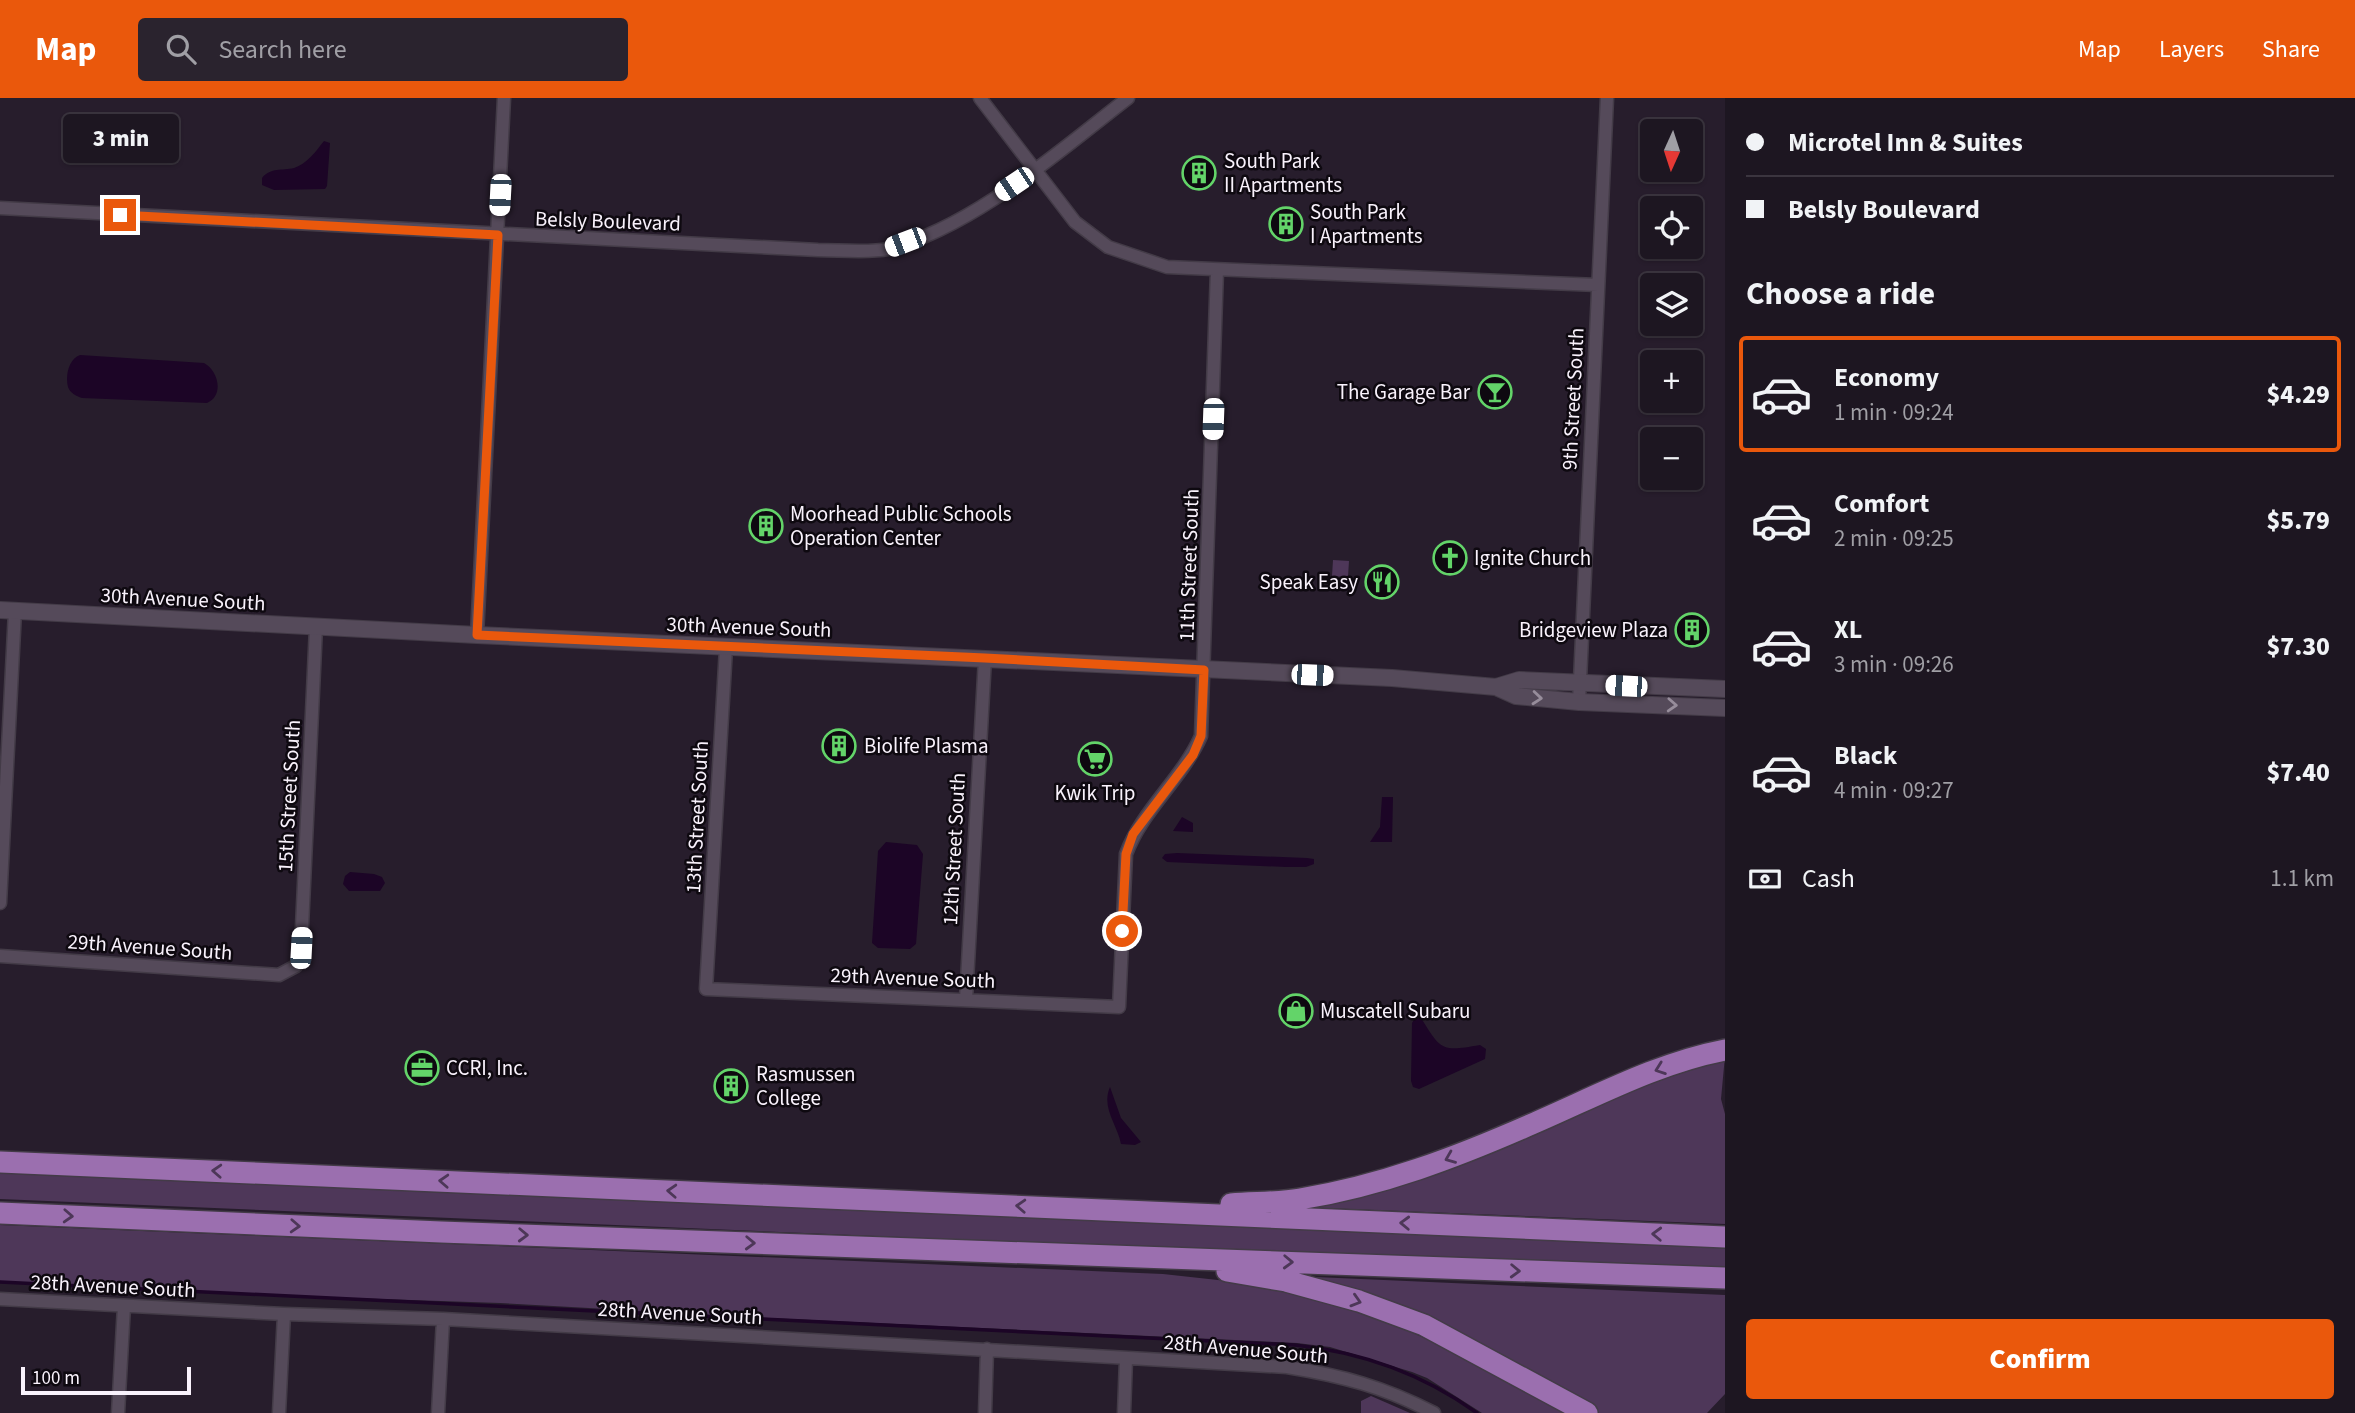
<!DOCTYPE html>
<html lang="en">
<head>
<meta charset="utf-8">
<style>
  body { margin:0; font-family:"Source Sans 3",sans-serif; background:#2a232e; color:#f1f3f6; height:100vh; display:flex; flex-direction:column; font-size:26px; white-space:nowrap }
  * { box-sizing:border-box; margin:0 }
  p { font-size:23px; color:#a09fa5 }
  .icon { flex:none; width:38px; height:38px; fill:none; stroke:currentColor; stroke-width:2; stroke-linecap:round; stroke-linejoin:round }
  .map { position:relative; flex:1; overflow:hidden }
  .details { display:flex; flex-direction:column; background:#1d1621; width:630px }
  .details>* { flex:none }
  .top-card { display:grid; align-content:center; height:154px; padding:0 21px; background:#1d1621 }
  .needle { width:46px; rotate:183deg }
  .controls { position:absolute; left:1640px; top:21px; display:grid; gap:14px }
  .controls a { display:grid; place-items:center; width:63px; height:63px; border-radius:7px; background:#1d1621; box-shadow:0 2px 5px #0004,0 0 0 2px #3b353f; font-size:35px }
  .scale { position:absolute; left:21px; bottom:18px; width:170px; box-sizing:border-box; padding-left:7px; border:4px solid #f9f2fc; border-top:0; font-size:19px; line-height:24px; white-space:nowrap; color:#f9f2fc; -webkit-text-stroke:5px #0e0910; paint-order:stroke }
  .end { position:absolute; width:32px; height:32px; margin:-16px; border:9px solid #ea580c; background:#fff; box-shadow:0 0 0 4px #fff }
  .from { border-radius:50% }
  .bubble { position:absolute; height:49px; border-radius:7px; background:#1d1621; box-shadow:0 2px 5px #0004,0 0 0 2px #3b353f; font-size:23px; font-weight:800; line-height:49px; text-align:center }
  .car { position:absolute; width:21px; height:42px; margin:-21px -10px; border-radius:9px; box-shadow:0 0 5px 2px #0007; background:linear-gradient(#fff 24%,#345 0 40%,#fff 0 76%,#345 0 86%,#fff 0) }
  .top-card b { display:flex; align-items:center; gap:24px; height:66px; font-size:26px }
  .top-card b+b { border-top:2px solid #3b353f }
  .top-card i { width:18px; height:18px; background:#f1f3f6 }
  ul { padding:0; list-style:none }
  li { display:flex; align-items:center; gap:21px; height:116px; margin:0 14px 10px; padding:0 7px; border:4px solid transparent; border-radius:7px }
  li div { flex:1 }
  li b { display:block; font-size:26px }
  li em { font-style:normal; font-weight:800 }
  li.active { border-color:#ea580c }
  li>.icon { width:63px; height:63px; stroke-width:1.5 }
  h2 { padding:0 21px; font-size:32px; line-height:84px }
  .pay { display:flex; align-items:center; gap:18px; height:77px; padding:0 21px; font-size:26px }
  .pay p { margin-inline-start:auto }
  .cta { display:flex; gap:14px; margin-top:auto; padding:14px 21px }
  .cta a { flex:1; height:80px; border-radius:7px; background:#ea580c; color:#fff; font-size:28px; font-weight:800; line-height:80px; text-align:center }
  header { display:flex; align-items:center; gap:42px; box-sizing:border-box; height:98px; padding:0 35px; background:#ea580c; color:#fff }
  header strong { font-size:33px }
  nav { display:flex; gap:38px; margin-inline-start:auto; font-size:24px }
  .search { width:490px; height:63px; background:#2a232e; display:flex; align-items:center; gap:18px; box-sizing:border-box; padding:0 24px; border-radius:7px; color:#a09fa5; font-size:26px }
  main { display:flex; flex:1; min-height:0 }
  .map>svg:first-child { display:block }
  .green { fill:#4e3759 }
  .water { fill:#1c0526 }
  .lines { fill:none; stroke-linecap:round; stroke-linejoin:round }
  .stream { stroke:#1c0526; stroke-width:3.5 }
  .street-casing { stroke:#433b47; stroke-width:15 }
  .secondary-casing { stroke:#433b47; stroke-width:18 }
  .highway-casing { stroke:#433b47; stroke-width:24 }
  .street { stroke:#554a5a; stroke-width:12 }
  .secondary { stroke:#554a5a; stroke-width:16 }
  .highway { stroke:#9b6faf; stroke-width:21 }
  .oneway { stroke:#978d9b }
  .oneway2 { stroke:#4d3758 }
  .route { stroke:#ea580c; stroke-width:9 }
  .labels { text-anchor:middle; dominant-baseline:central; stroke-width:5; stroke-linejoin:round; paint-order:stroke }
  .poi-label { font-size:21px; fill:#f9f2fc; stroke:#0e0910; text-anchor:start }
  .street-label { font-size:21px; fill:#f9f2fc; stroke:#0e0910 }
</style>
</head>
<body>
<header>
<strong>Map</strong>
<div class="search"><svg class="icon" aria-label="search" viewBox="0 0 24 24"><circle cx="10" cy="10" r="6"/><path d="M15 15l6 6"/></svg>Search here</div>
<nav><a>Map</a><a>Layers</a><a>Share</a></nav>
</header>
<main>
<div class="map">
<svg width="1725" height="1315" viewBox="0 0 1725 1315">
  <rect width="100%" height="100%" fill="#271d2c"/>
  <path class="green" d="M 1333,462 L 1349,463 L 1348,479 L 1332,478 Z
    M 1725,958 L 1721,1001 L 1725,1016 L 1725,1126 L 1299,1109 Z
    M 0,1075 L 1725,1149 L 1725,1174 L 0,1101 Z
    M 0,1127 L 1163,1176 C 1218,1182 1273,1187 1326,1203 C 1412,1228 1491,1272 1568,1315 L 1482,1315 L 1427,1280 L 1412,1274 L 1330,1249 L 1297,1245 L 769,1220 L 500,1205 L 233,1196 L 0,1184 Z
    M 1293,1178 L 1725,1197 L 1725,1296 L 1707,1315 L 1599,1315 L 1469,1244 Z
    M 1371,1298 L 1410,1315 L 1361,1315 L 1361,1303 Z"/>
  <path class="water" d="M 324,43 L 330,45 L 327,88 L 325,91 L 274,92 L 262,87 L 262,80 C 271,69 282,73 294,70 C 307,66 316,53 324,43 Z
    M 80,257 L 204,265 C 219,273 224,298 207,305 L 82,300 C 76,298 70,295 68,289 C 65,277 69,261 80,257 Z
    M 1382,699 L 1393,699 L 1392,744 L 1370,744 L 1380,729 Z
    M 1182,719 L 1193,725 L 1193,734 L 1173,733 Z
    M 886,744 L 917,747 L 923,756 L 916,846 L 910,851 L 878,850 L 872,845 L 878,753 Z
    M 1177,755 L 1307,760 L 1314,761 L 1314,766 L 1306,769 L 1286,769 L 1167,764 L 1162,760 L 1165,756 Z
    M 350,774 L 374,776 L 382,779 L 385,785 L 380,793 L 349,793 L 343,786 L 345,778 Z
    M 1415,920 L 1421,920 C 1441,952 1441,954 1480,947 L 1486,951 L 1485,961 L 1419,991 L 1413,989 L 1411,983 L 1412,925 Z
    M 1110,989 L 1121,1020 L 1141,1044 L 1135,1047 L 1121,1046 C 1117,1026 1101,1010 1110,989 Z"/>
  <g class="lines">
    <path class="stream" d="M 0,1184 L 1295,1247 C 1361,1254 1423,1276 1477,1315"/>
    <defs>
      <path id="street" d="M 980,0 L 1075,124 L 1108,149 L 1167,169 L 1598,187
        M 0,110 L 818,152 C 839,152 869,155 888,151 C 974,129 1059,53 1128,0
        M 477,537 L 504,0
        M 726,550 L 706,891 L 1119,909 L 1126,756 C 1142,712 1182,681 1201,638 L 1217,172
        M 1579,604 L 1607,0
        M 0,805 L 15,513
        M 0,858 L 279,877 L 296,868 L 301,850 L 316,529
        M 966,901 L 985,560
        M 0,1201 L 284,1216 L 443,1221 L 1287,1269 C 1343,1278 1384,1289 1434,1315
        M 118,1315 L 124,1208
        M 279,1315 L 284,1216
        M 438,1315 L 443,1221
        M 985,1315 L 987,1251
        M 1124,1315 L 1126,1261"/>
      <path id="secondary" d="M 0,512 L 477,537 L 1392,580 L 1496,589 L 1516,598 L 1579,604 L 1725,610
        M 1496,589 L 1519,582 L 1725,591"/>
      <path id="highway" d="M 0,1064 L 1725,1139
        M 1231,1106 C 1254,1104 1278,1105 1300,1101 C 1381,1088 1457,1059 1532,1026 C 1595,999 1657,965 1725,952
        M 0,1115 L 441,1134 L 1725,1180
        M 1227,1173 L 1286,1183 L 1359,1203 L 1424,1227 L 1587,1315"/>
    </defs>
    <use href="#street" class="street-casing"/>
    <use href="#secondary" class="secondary-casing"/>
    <use href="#highway" class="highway-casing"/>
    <use href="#street" class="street"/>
    <use href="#secondary" class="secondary"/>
    <use href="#highway" class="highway"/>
  </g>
  <defs><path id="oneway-chevron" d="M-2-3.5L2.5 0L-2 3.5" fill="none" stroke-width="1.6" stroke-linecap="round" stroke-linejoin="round" transform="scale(1.75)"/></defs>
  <g class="oneway">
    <use href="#oneway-chevron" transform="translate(1537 600) rotate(5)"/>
    <use href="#oneway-chevron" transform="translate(1672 607) rotate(3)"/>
  </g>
  <g class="oneway2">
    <use href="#oneway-chevron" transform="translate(1660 971) rotate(160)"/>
    <use href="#oneway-chevron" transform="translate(1450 1060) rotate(158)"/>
    <use href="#oneway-chevron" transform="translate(217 1073) rotate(-177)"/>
    <use href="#oneway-chevron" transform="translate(444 1083) rotate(-177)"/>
    <use href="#oneway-chevron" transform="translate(672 1093) rotate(-177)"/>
    <use href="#oneway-chevron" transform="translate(1021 1108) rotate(-177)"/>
    <use href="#oneway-chevron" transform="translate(68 1118) rotate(3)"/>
    <use href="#oneway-chevron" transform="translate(1405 1125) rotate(-178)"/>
    <use href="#oneway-chevron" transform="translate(295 1128) rotate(3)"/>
    <use href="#oneway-chevron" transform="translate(1657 1136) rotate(-178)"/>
    <use href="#oneway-chevron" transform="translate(523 1137) rotate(2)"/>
    <use href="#oneway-chevron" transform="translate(750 1145) rotate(2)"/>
    <use href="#oneway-chevron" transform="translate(1288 1164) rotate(2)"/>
    <use href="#oneway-chevron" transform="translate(1515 1173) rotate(2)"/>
    <use href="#oneway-chevron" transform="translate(1356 1203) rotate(17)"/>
  </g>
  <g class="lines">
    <path class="route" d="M 120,117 L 498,137 L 477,537 L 985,560 L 1204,572 L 1201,638 L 1193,657 L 1133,736 L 1126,756 L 1122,833"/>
  </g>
  <defs>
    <symbol id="building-ring" viewBox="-11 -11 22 22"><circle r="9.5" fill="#0e0910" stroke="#63d469" stroke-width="1.5"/><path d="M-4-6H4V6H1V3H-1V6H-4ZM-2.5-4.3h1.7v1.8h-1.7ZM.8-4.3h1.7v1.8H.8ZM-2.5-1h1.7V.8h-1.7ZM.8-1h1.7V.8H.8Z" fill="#63d469"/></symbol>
    <symbol id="bar-ring" viewBox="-11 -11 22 22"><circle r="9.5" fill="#0e0910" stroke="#63d469" stroke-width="1.5"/><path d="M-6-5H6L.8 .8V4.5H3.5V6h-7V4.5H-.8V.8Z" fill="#63d469"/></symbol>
    <symbol id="church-ring" viewBox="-11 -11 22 22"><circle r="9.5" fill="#0e0910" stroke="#63d469" stroke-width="1.5"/><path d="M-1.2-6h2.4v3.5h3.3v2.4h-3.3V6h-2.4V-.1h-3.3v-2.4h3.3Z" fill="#63d469"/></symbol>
    <symbol id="restaurant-ring" viewBox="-11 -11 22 22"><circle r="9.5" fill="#0e0910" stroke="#63d469" stroke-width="1.5"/><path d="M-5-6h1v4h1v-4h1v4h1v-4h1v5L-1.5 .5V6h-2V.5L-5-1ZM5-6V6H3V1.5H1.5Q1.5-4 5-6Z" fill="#63d469"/></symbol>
    <symbol id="supermarket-ring" viewBox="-11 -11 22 22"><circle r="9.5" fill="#0e0910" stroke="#63d469" stroke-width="1.5"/><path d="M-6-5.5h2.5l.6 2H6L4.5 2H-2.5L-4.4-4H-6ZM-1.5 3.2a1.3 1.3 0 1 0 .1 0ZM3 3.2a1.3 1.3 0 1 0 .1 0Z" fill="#63d469"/></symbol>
    <symbol id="shop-ring" viewBox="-11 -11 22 22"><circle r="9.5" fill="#0e0910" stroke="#63d469" stroke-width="1.5"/><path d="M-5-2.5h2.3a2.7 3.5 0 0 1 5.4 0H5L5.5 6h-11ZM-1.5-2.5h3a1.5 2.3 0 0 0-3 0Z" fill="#63d469"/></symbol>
    <symbol id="office-ring" viewBox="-11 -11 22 22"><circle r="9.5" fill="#0e0910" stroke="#63d469" stroke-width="1.5"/><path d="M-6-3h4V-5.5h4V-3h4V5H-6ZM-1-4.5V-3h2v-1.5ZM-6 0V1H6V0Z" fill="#63d469"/></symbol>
  </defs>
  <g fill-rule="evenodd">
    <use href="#building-ring" x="1180" y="56" width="38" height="38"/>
    <use href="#building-ring" x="1267" y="107" width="38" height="38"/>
    <use href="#bar-ring" x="1476" y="275" width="38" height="38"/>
    <use href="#building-ring" x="747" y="409" width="38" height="38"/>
    <use href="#church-ring" x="1431" y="441" width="38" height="38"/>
    <use href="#restaurant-ring" x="1363" y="465" width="38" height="38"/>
    <use href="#building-ring" x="1673" y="513" width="38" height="38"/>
    <use href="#building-ring" x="820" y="629" width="38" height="38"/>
    <use href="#supermarket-ring" x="1076" y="642" width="38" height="38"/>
    <use href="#shop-ring" x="1277" y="894" width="38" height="38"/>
    <use href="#office-ring" x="403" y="951" width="38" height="38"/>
    <use href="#building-ring" x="712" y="969" width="38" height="38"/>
  </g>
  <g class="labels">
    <g class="poi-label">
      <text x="1224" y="63">South Park<tspan x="1224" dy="24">II Apartments</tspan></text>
      <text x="1310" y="114">South Park<tspan x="1310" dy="24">I Apartments</tspan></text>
      <text x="1470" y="294" text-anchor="end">The Garage Bar</text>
      <text x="790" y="416">Moorhead Public Schools<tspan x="790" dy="24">Operation Center</tspan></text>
      <text x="1474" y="460">Ignite Church</text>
      <text x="1358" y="484" text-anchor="end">Speak Easy</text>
      <text x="1668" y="532" text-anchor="end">Bridgeview Plaza</text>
      <text x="864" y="648">Biolife Plasma</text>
      <text x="1095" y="695" text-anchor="middle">Kwik Trip</text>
      <text x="1320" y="913">Muscatell Subaru</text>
      <text x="446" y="970">CCRI, Inc.</text>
      <text x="756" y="976">Rasmussen<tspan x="756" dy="24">College</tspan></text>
    </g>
    <g class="street-label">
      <text transform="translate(608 123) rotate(2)">Belsly Boulevard</text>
      <text transform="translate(1573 301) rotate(-87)">9th Street South</text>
      <text transform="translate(1189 467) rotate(-88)">11th Street South</text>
      <text transform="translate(183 501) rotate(3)">30th Avenue South</text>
      <text transform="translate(749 529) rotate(2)">30th Avenue South</text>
      <text transform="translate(289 698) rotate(-87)">15th Street South</text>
      <text transform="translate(697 719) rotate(-87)">13th Street South</text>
      <text transform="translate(954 751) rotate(-87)">12th Street South</text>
      <text transform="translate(150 849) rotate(4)">29th Avenue South</text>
      <text transform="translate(913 880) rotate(2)">29th Avenue South</text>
      <text transform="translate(113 1188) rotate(3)">28th Avenue South</text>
      <text transform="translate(680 1215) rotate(3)">28th Avenue South</text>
      <text transform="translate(1246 1251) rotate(5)">28th Avenue South</text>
    </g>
  </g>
</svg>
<div class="controls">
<a><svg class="needle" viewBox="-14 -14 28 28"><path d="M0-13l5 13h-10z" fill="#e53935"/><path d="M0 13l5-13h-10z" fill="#a09fa5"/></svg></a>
<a><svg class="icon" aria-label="locate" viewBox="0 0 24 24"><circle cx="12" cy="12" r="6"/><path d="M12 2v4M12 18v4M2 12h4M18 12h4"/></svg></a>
<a><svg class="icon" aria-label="layers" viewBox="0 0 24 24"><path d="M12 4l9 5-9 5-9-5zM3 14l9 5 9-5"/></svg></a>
<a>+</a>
<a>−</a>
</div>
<div class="scale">100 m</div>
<i class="end from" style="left:1122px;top:833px"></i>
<i class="end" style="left:120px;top:117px"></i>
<div class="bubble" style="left:63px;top:16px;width:116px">3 min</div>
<i class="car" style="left:1014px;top:86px;rotate:236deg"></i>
<i class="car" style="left:500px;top:97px;rotate:183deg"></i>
<i class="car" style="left:905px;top:144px;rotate:249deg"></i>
<i class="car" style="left:1213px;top:321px;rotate:182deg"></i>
<i class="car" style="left:1312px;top:577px;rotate:92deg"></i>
<i class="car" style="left:1626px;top:588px;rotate:273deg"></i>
<i class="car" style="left:301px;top:850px;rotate:3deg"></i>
</div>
<section class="details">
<div class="top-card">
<b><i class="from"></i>Microtel Inn &amp; Suites</b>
<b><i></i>Belsly Boulevard</b>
</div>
<h2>Choose a ride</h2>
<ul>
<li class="active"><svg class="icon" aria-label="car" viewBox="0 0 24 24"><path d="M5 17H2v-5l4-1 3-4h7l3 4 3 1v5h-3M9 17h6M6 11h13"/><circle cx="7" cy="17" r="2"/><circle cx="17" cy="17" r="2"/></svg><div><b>Economy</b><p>1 min · 09:24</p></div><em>$4.29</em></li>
<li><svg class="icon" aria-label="car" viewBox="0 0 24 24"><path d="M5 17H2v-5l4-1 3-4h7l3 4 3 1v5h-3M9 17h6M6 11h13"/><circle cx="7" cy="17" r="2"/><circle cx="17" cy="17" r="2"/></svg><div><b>Comfort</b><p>2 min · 09:25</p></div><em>$5.79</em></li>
<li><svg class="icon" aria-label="car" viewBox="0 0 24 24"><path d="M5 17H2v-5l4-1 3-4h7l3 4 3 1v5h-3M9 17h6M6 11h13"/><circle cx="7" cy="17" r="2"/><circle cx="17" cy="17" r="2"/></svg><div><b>XL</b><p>3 min · 09:26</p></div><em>$7.30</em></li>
<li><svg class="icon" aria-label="car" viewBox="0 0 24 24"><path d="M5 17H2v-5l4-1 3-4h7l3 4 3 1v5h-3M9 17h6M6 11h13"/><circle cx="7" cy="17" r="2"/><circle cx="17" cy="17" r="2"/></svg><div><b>Black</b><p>4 min · 09:27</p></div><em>$7.40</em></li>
</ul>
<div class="pay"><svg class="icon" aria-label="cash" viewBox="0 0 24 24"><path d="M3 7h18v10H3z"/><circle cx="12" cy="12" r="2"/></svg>Cash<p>1.1 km</p></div>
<div class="cta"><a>Confirm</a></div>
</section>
</main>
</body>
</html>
